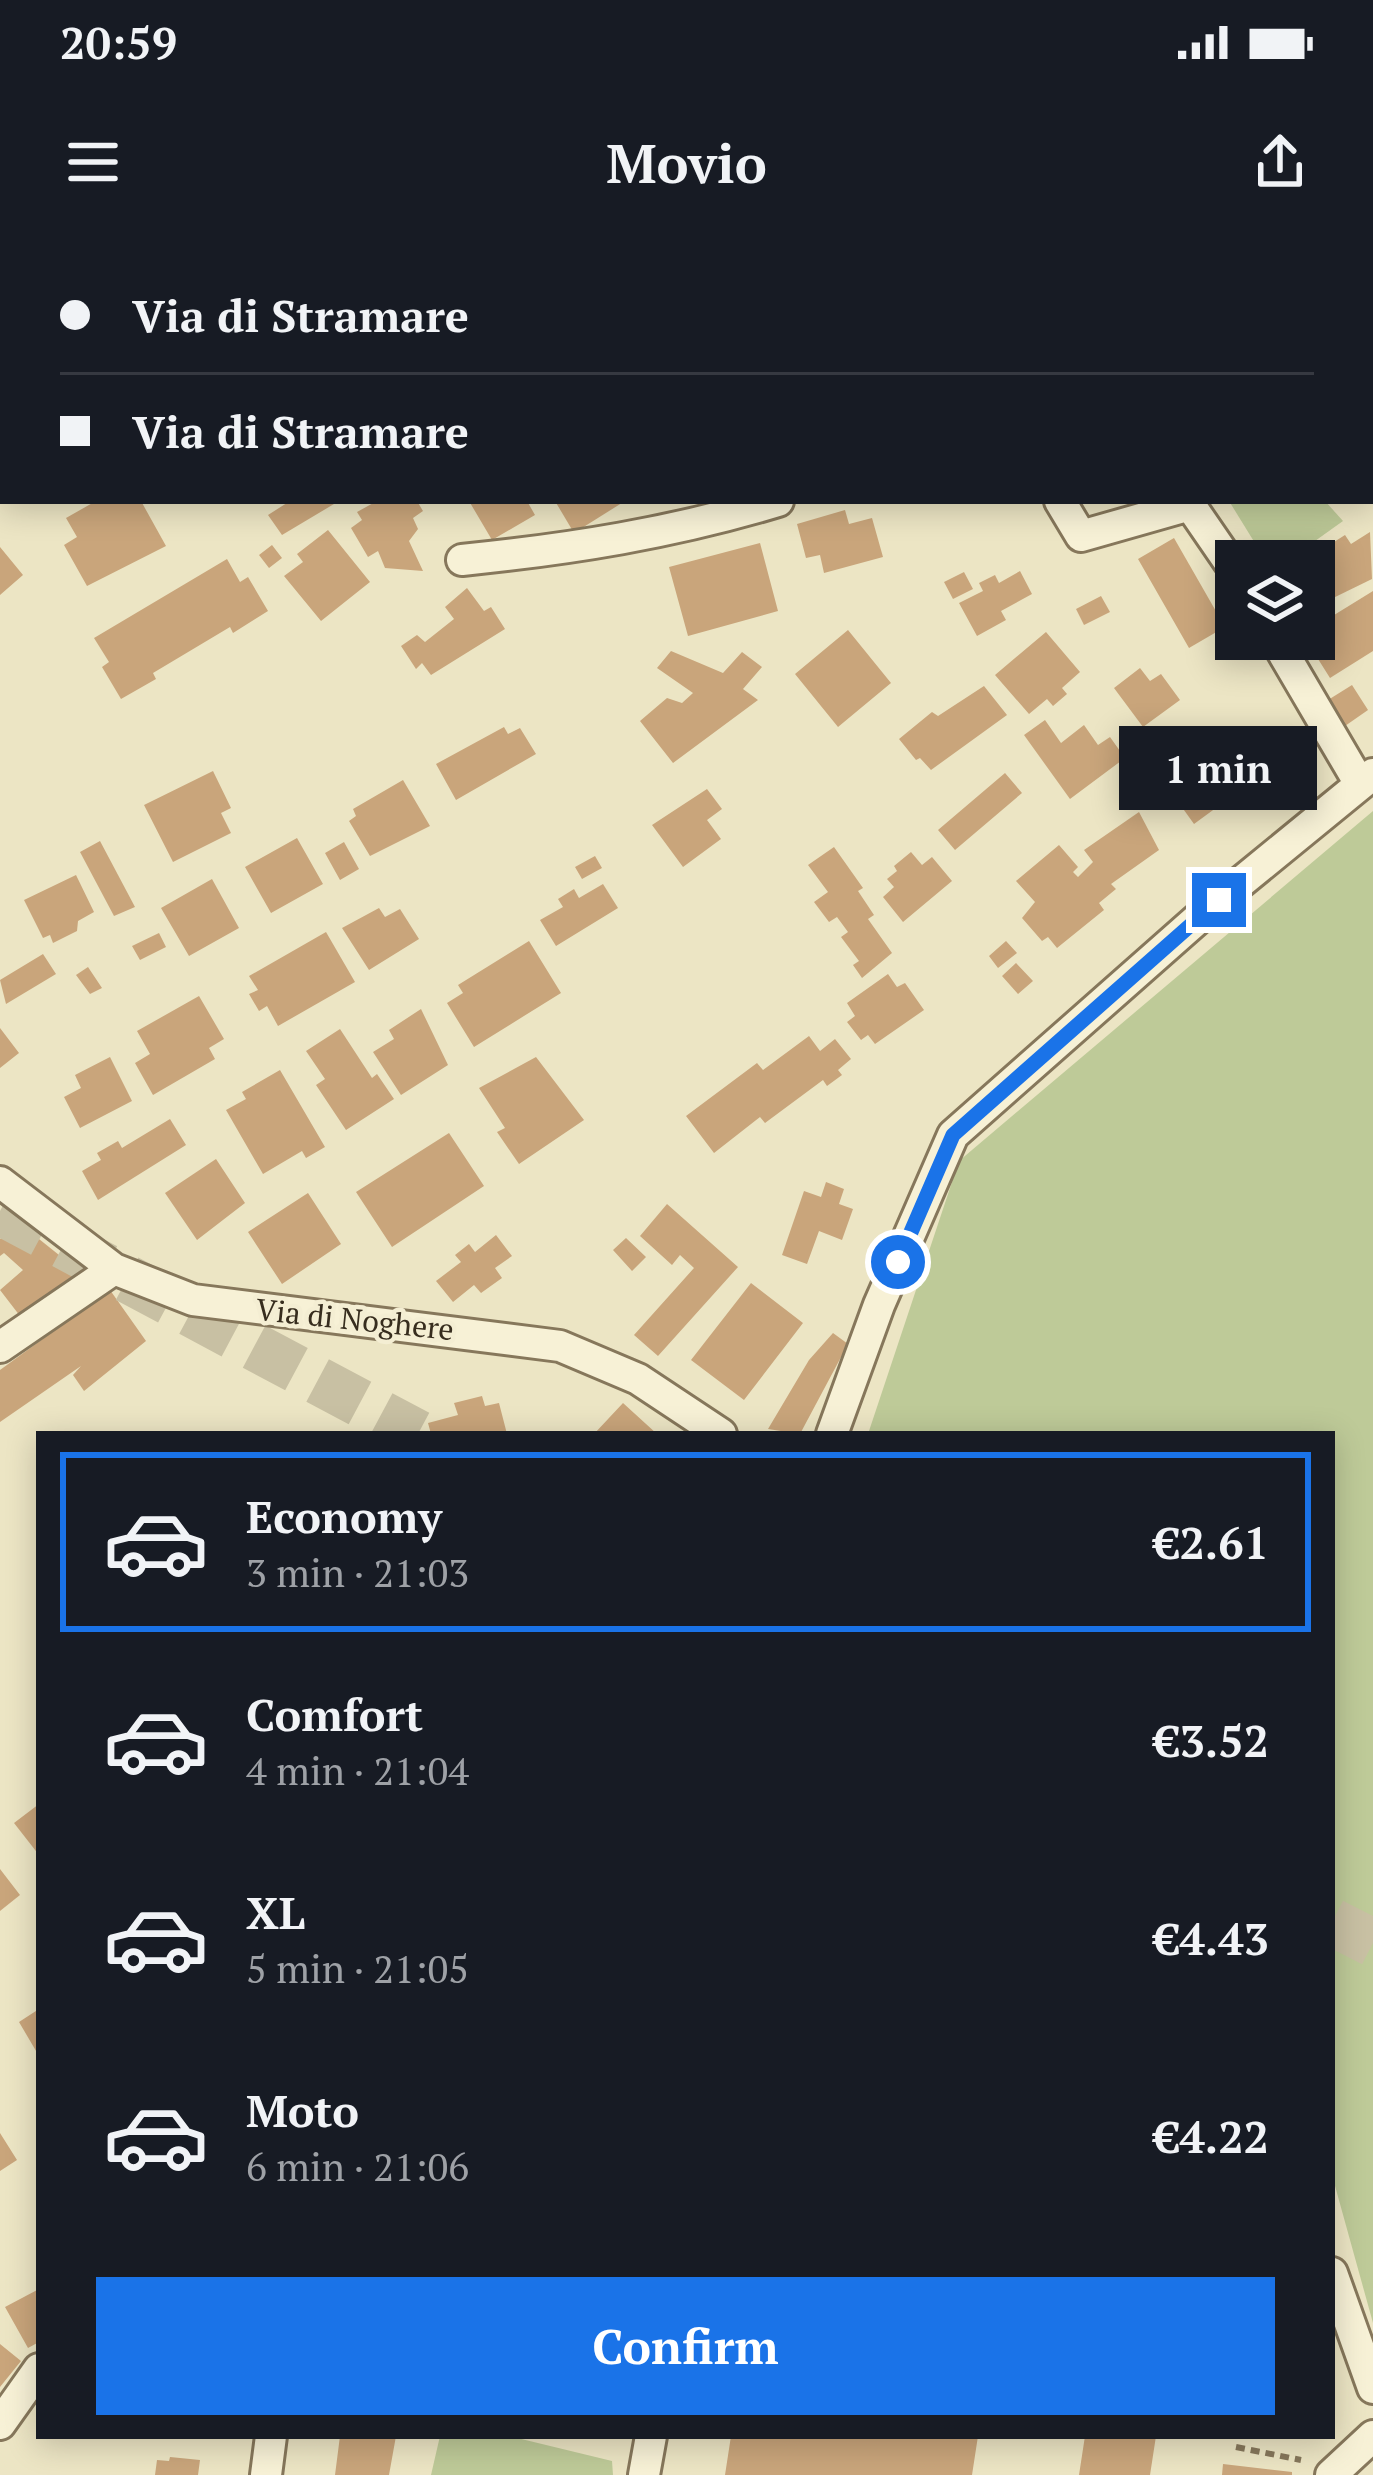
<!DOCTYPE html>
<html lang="en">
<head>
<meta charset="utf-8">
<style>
  body { margin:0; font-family:"PT Serif",serif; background:#242831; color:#f1f3f6; height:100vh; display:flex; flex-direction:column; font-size:45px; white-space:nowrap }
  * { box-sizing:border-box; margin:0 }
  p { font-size:39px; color:#9ea1a6 }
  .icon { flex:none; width:66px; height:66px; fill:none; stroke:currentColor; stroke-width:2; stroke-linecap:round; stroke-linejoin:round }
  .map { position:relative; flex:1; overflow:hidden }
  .panel { position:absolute; left:36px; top:1191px; width:1299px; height:1008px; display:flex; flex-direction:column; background:#171b24; border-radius:0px; box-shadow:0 6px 30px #0003 }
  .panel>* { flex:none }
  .top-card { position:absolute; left:0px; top:0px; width:1374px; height:264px; box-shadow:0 6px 30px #0003; display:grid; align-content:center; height:264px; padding:0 60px; background:#171b24 }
  .buttons { position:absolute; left:1215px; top:300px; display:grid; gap:24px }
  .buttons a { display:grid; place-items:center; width:120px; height:120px; border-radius:0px; background:#171b24; box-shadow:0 6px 30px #0003; font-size:60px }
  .end { position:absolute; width:54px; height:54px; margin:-27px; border:15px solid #1a73e8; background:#fff; box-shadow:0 0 0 6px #fff }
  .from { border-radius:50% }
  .bubble { position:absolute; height:84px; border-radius:0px; background:#171b24; box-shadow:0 6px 30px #0003; font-size:39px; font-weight:600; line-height:84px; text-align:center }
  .top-card b { display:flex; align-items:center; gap:42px; height:114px; font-size:45px }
  .top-card b+b { border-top:3px solid #363941 }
  .top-card i { width:30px; height:30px; background:#f1f3f6 }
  ul { padding:21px 0 0; list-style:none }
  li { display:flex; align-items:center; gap:36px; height:180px; margin:0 24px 18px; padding:0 36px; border:6px solid transparent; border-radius:0px }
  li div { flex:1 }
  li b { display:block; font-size:45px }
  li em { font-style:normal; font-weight:600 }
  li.current { border-color:#1a73e8 }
  li>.icon { width:108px; height:108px; stroke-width:1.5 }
  .action { display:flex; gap:24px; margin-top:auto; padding:24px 60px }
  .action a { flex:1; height:138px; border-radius:0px; background:#1a73e8; color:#fff; font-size:48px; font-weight:600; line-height:138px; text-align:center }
  .status { display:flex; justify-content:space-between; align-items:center; height:84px; padding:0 60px; background:#171b24; direction:ltr }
  .status svg { height:33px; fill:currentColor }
  header { display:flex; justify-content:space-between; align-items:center; height:156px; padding:0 60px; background:#171b24; font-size:54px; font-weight:600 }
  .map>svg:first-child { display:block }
  .green { fill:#beca98 }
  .building { fill:#c9a57b }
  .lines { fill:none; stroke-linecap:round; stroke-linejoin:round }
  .primary-tunnel { stroke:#c8c0a3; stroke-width:48; stroke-dasharray:48 24; stroke-linecap:butt }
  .service-casing { stroke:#86775b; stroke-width:21 }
  .minor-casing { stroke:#86775b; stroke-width:36 }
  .path { stroke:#86775b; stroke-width:6; stroke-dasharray:9 6; stroke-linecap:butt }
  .service { stroke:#f7f1d6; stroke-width:15 }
  .minor { stroke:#f7f1d6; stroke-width:30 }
  .route { stroke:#1a73e8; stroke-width:15 }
  .labels { text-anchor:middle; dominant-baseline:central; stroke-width:9; stroke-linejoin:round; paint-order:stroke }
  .street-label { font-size:30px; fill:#372d1e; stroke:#f4eed3 }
</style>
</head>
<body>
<div class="status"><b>20:59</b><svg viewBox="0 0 49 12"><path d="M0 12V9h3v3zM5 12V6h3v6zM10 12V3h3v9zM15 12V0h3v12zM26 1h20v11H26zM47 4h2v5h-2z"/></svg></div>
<header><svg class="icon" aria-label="menu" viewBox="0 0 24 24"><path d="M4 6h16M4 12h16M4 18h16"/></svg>Movio<svg class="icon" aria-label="share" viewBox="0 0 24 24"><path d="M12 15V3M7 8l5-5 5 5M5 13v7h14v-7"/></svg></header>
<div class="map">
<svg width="1373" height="2235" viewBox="0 0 1373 2235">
  <rect width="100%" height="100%" fill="#ece5c4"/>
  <path class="green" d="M 1229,261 L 1325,261 L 1343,281 L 1287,321 L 1266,321 Z
    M 1373,571 L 1373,2083 L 1332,1935 L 1332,1194 L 868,1194 L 959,921 Z
    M 440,2196 L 509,2196 L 612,2221 L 613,2235 L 431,2235 Z"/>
  <path class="building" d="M 96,261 L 141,261 L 166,306 L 87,346 L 64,305 L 77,297 L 66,278 Z
    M 290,261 L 339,261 L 282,295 L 268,275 Z
    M 377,261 L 417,261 L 423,271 L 413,278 L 418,289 L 409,301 L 423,331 L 385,328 L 378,311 L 368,317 L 351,288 L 362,280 L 357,272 Z
    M 469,261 L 527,261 L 535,275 L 492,300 Z
    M 555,261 L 625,261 L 574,293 Z
    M 845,270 L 849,284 L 872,278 L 883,317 L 824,333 L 820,315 L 806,318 L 797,284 Z
    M 328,290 L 370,342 L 321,381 L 284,336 L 303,322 L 297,314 Z
    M 1370,292 L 1372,339 L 1329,360 L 1314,338 L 1314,327 L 1329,317 L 1323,309 L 1345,295 L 1351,304 Z
    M 1174,298 L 1225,387 L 1189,408 L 1138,319 Z
    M 760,303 L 778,371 L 688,396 L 669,327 Z
    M 272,305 L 282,318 L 269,328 L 259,315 Z
    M 0,307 L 23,335 L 0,355 Z
    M 227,319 L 240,342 L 248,337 L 268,371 L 233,393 L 230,387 L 153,433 L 156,439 L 121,459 L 102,427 L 109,422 L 94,398 Z
    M 1020,331 L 1032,354 L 1001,371 L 1006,380 L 977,396 L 959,363 L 983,351 L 979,343 L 995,335 L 999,343 Z
    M 964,332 L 973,349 L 953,359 L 944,342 Z
    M 467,348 L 484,371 L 491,367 L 505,389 L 431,435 L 422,423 L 416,429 L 401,406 L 417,395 L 425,402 L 454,379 L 445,367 Z
    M 1373,351 L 1373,411 L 1330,438 L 1308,403 L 1331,389 L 1326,380 Z
    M 1101,356 L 1110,372 L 1084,385 L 1076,369 Z
    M 848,390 L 891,443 L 838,487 L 795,434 Z
    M 1046,392 L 1080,432 L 1062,448 L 1067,454 L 1053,466 L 1047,459 L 1029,474 L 995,435 Z
    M 671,411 L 723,433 L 742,412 L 762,427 L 743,449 L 758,460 L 673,523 L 640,481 L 667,458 L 682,463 L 693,453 L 657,428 Z
    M 1140,428 L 1150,441 L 1161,434 L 1180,460 L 1143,487 L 1114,448 Z
    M 1352,445 L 1368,470 L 1345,486 L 1328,460 Z
    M 984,446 L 1007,475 L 931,530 L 920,518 L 916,520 L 899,499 L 932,472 L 938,476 Z
    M 1045,480 L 1061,503 L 1084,485 L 1098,505 L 1110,497 L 1125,518 L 1070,559 L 1024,495 Z
    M 504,487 L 508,494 L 520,488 L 536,514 L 456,560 L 436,524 Z
    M 1212,512 L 1223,528 L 1229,524 L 1235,533 L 1229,537 L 1239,551 L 1194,584 L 1166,545 Z
    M 213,531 L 231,568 L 221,573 L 231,593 L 173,622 L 144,565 Z
    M 1005,533 L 1022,553 L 955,610 L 938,590 Z
    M 403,540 L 430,586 L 370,616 L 349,581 L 356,576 L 353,569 Z
    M 707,549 L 722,569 L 707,580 L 721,599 L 683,627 L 652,585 Z
    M 1139,572 L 1159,610 L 1111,644 L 1116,649 L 1099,663 L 1104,670 L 1057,708 L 1048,697 L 1042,701 L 1022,678 L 1035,662 L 1016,641 L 1059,605 L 1078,627 L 1073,632 L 1078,637 L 1093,622 L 1084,610 Z
    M 297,598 L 323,644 L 271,673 L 245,627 Z
    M 100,601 L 135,667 L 114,676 L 80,612 Z
    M 344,602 L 359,629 L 340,640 L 325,613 Z
    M 834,607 L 863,648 L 858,651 L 874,675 L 868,679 L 892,713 L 862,738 L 853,725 L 859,721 L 841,697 L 848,692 L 837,677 L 829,682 L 814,662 L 828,652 L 808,625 Z
    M 911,612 L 922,625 L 932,617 L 952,641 L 903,682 L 883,657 L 894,647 L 887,639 L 897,631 L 894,626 Z
    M 595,616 L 602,628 L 582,639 L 575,627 Z
    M 76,635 L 94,672 L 78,681 L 77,691 L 53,703 L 50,695 L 43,698 L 24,660 Z
    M 212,639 L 239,688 L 189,716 L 161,668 Z
    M 603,644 L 618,668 L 556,706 L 540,680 L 563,667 L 558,659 L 574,649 L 579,658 Z
    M 379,668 L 385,677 L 400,669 L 419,699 L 369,730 L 342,688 Z
    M 326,692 L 355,742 L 278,786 L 267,766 L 259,771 L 249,754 L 258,750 L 249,736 Z
    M 159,693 L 166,707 L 140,720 L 132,706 Z
    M 529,701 L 561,753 L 474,807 L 447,763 L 463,753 L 458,745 Z
    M 1006,701 L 1017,713 L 998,728 L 989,716 Z
    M 43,714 L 56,734 L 6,764 L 0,740 Z
    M 1016,723 L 1033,741 L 1018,754 L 1002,736 Z
    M 88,727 L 102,748 L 90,754 L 76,735 Z
    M 888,734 L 897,747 L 905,743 L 924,770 L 875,804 L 868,795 L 861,800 L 847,782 L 855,776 L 847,763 Z
    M 199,756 L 224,799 L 209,808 L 215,819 L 153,855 L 135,823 L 150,814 L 137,791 Z
    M 421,769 L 448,825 L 401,855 L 373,812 L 394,799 L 389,790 Z
    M 0,788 L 19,813 L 0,828 Z
    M 340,789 L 372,838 L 377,834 L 394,859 L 346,890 L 316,845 L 325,839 L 306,811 Z
    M 809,796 L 820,811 L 835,799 L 851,819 L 838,830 L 842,835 L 827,846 L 823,840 L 765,883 L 760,877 L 714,913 L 686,876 L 757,823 L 763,830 Z
    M 110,817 L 132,861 L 80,888 L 64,857 L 81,848 L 75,835 Z
    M 536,817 L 584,880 L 519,924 L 497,892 L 505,888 L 479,848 Z
    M 280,830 L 325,907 L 306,918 L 302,911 L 263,934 L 226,870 L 246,859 L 242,852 Z
    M 170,879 L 186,905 L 98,960 L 82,931 L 101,920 L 97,913 L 118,901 L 122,908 Z
    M 449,893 L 484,946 L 392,1007 L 356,952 Z
    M 216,919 L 245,963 L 197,1000 L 165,953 Z
    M 826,942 L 844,949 L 839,964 L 853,969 L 842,1000 L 819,991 L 807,1024 L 782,1015 L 804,951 L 821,957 Z
    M 308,953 L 341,1004 L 282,1044 L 248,992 Z
    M 667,964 L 738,1027 L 658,1116 L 634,1095 L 694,1028 L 680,1015 L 672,1025 L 640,996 Z
    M 19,983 L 84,1035 L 20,1076 L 0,1050 L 23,1030 L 4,1013 L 0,1016 L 0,999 Z
    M 496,995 L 512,1016 L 495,1028 L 502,1038 L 481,1053 L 474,1045 L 453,1062 L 436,1041 L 461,1022 L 455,1015 L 469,1004 L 475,1012 Z
    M 626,998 L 646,1017 L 632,1031 L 613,1010 Z
    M 751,1043 L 803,1083 L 744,1160 L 691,1120 Z
    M 110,1050 L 146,1101 L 84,1151 L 73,1135 L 81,1126 L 0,1182 L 0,1130 Z
    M 833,1093 L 848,1104 L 800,1194 L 768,1189 L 809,1120 Z
    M 482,1156 L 485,1166 L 499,1163 L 507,1194 L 431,1194 L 428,1183 L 458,1175 L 454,1163 Z
    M 623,1163 L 657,1194 L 594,1194 Z
    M 39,1564 L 39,1615 L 14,1583 Z
    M 0,1629 L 20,1655 L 0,1671 Z
    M 39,1769 L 39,1816 L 19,1782 Z
    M 0,1893 L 17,1920 L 0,1931 Z
    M 39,2049 L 39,2102 L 28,2108 L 5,2067 Z
    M 0,2104 L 21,2121 L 0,2147 Z
    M 340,2196 L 396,2196 L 389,2235 L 335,2235 Z
    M 731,2196 L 978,2196 L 972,2235 L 725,2235 Z
    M 1085,2196 L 1156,2196 L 1150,2235 L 1079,2235 Z
    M 170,2217 L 200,2220 L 198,2235 L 155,2235 L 157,2220 L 169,2221 Z
    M 1223,2224 L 1292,2232 L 1292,2235 L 1222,2235 Z"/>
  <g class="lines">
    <path class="primary-tunnel" d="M 0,971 L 418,1194
      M 1332,1682 L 1373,1703"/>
    <defs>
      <path id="service" d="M 361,3 L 368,0"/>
      <path id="minor" d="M 584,3 L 589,0
        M 1163,3 L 1168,0
        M 1060,261 L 1081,296 L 1190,265 L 1236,332
        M 462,320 C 571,309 672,293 778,261
        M 1275,399 L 1360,544
        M 0,942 L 114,1029 L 193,1060 L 560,1106 L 638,1139 L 721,1194
        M 0,1107 L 114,1029
        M 832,1194 L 879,1065 L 953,895 L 1219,660 L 1373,534
        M 1332,2033 L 1373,2148
        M 0,2184 L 39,2129
        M 266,2235 L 271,2196
        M 644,2235 L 651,2196
        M 1331,2235 L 1373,2196"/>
    </defs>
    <use href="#service" class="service-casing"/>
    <use href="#minor" class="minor-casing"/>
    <path class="path" d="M 1236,2207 L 1301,2220"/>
    <use href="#service" class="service"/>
    <use href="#minor" class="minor"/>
  </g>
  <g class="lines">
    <path class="route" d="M 898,1022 L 953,895 L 1219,660"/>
  </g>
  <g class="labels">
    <g class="street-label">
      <text transform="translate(355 1079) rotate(6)">Via di Noghere</text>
    </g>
  </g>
</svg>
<div class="buttons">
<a><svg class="icon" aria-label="layers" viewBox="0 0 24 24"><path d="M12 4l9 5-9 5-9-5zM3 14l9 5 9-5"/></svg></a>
</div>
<i class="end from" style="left:898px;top:1022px"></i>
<i class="end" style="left:1219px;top:660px"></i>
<div class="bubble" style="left:1119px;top:486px;width:198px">1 min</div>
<div class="top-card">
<b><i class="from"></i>Via di Stramare</b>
<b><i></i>Via di Stramare</b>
</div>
<section class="panel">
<ul>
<li class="current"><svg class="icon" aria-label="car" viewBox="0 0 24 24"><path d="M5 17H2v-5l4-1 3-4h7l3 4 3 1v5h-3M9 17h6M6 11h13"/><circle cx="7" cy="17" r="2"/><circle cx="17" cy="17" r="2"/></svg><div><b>Economy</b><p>3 min · 21:03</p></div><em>€2.61</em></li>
<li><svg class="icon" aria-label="car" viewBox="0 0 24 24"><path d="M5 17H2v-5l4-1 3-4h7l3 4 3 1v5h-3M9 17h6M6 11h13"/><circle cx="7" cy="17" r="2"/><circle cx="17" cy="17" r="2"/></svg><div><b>Comfort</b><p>4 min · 21:04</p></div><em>€3.52</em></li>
<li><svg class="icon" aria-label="car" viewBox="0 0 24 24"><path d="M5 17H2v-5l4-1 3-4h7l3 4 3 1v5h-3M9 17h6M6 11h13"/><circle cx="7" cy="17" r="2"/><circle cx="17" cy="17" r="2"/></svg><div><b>XL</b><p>5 min · 21:05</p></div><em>€4.43</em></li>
<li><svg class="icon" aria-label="car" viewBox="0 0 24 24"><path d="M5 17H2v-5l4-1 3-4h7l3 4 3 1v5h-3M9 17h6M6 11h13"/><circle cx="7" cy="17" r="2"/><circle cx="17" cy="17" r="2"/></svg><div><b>Moto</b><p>6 min · 21:06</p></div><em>€4.22</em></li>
</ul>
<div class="action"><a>Confirm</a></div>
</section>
</div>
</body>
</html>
